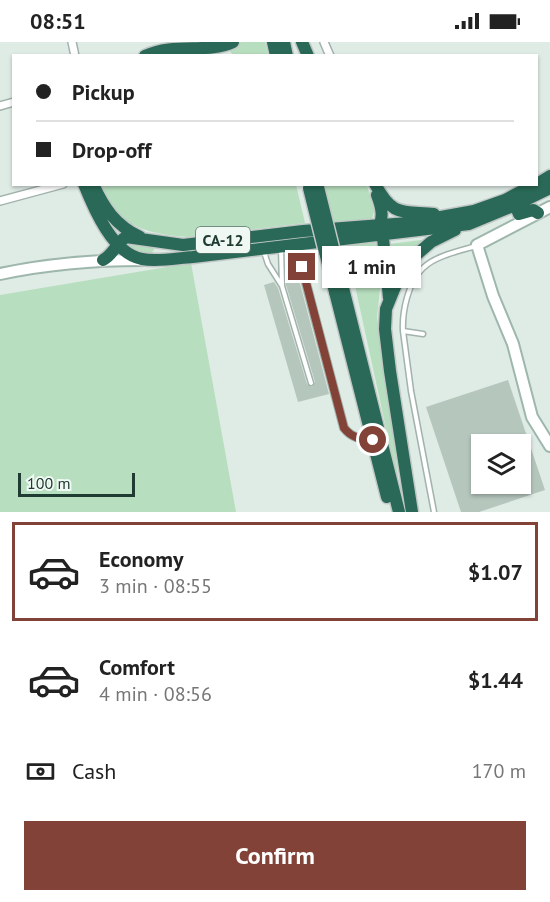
<!DOCTYPE html>
<html lang="en">
<head>
<meta charset="utf-8">
<style>
  body { margin:0; font-family:"PT Sans",sans-serif; background:#f6f6f6; color:#222; height:100vh; display:flex; flex-direction:column; font-size:22px; white-space:nowrap }
  * { box-sizing:border-box; margin:0 }
  p { font-size:20px; color:#767676 }
  .icon { flex:none; width:33px; height:33px; fill:none; stroke:currentColor; stroke-width:2; stroke-linecap:round; stroke-linejoin:round }
  .map { position:relative; height:470px; overflow:hidden }
  .sheet { display:flex; flex-direction:column; background:#fff; flex:1 }
  .sheet>* { flex:none }
  .banner { position:absolute; left:12px; top:12px; width:526px; height:132px; border-radius:0px; box-shadow:0 2px 4px #0004; display:grid; align-content:center; height:132px; padding:0 24px; background:#fff }
  .fabs { position:absolute; left:471px; top:392px; display:grid; gap:12px }
  .fabs a { display:grid; place-items:center; width:60px; height:60px; border-radius:0px; background:#fff; box-shadow:0 2px 4px #0004; font-size:30px }
  .scale { position:absolute; left:18px; bottom:15px; width:117px; box-sizing:border-box; padding-left:6px; border:3px solid #203c32; border-top:0; font-size:16px; line-height:21px; white-space:nowrap; color:#203c32; -webkit-text-stroke:4px #f0f8f3; paint-order:stroke }
  .end { position:absolute; width:27px; height:27px; margin:-14px; border:8px solid #824237; background:#fff; box-shadow:0 0 0 3px #fff }
  .from { border-radius:50% }
  .bubble { position:absolute; height:42px; border-radius:0px; background:#fff; box-shadow:0 2px 4px #0004; font-size:20px; font-weight:700; line-height:42px; text-align:center }
  .banner b { display:flex; align-items:center; gap:21px; height:57px; font-size:22px }
  .banner b+b { border-top:2px solid #e0e0e0 }
  .banner i { width:15px; height:15px; background:#222 }
  ul { padding:10px 0 0; list-style:none }
  li { display:flex; align-items:center; gap:18px; height:99px; margin:0 12px 9px; padding:0 12px; border:3px solid transparent; border-radius:0px }
  li div { flex:1 }
  li b { display:block; font-size:22px }
  li em { font-style:normal; font-weight:700 }
  li.selected { border-color:#824237 }
  li>.icon { width:54px; height:54px; stroke-width:1.5 }
  .pay { display:flex; align-items:center; gap:15px; height:66px; padding:0 24px; font-size:22px }
  .pay p { margin-inline-start:auto }
  .cta { display:flex; gap:12px; margin-top:auto; padding:12px 24px }
  .cta a { flex:1; height:69px; border-radius:0px; background:#824237; color:#fff; font-size:24px; font-weight:700; line-height:69px; text-align:center }
  .status { display:flex; justify-content:space-between; align-items:center; height:42px; padding:0 30px; background:#fff; direction:ltr }
  .status svg { height:16px; fill:currentColor }
  .map>svg:first-child { display:block }
  .green { fill:#b7debe }
  .building { fill:#b5c6bd; fill-rule:evenodd }
  .lines { fill:none; stroke-linecap:round; stroke-linejoin:round }
  .lane-casing { stroke:#a2b3ac; stroke-width:7 }
  .street-casing { stroke:#a2b3ac; stroke-width:10 }
  .secondary-casing { stroke:#9eb7ac; stroke-width:14 }
  .highway-casing { stroke:#c1c8c6; stroke-width:15 }
  .lane { stroke:#fff; stroke-width:4 }
  .street { stroke:#fff; stroke-width:7 }
  .secondary { stroke:#fff; stroke-width:10 }
  .highway { stroke:#2a6957; stroke-width:12 }
  .highway-bridge-casing { stroke:#c1c8c6; stroke-width:15; stroke-linecap:butt }
  .highway-bridge { stroke:#2a6957; stroke-width:12 }
  .route { stroke:#824237; stroke-width:8 }
  .labels { text-anchor:middle; dominant-baseline:central; stroke-width:5; stroke-linejoin:round; paint-order:stroke }
  .shield { fill:#f0f8f3; stroke:#5e746c; stroke-width:1.5 }
  .shield-label { font-size:16px; font-weight:bold; fill:#203c32 }
</style>
</head>
<body>
<div class="status"><b>08:51</b><svg viewBox="0 0 49 12"><path d="M0 12V9h3v3zM5 12V6h3v6zM10 12V3h3v9zM15 12V0h3v12zM26 1h20v11H26zM47 4h2v5h-2z"/></svg></div>
<div class="map">
<svg width="550" height="470" viewBox="0 0 550 470">
  <rect width="100%" height="100%" fill="#dfebe5"/>
  <path class="green" d="M 242,0 L 265,0 L 268,13 L 233,13 L 228,7 Z
    M 98,143 L 296,143 L 305,181 L 188,195 C 162,193 131,189 114,167 C 108,160 103,150 98,143 Z
    M 322,143 L 367,143 L 374,168 L 372,178 L 332,181 Z
    M 429,197 L 409,211 L 392,235 L 389,202 Z
    M 377,198 L 382,228 L 377,275 L 392,375 L 399,446 L 346,202 Z
    M 126,200 L 154,205 L 154,208 L 149,213 L 127,209 Z
    M 191,221 L 236,470 L 0,470 L 0,253 Z"/>
  <path class="building" d="M 298,234 L 329,352 L 298,360 L 264,243 L 274,240 L 278,246 L 307,342 L 312,345 L 315,340 L 286,243 L 286,237 Z
    M 508,338 L 545,448 L 479,470 L 461,470 L 426,365 ZM 482,402 L 520,402 L 520,441 L 482,441 Z"/>
  <g class="lines">
    <defs>
      <path id="lane" d="M 281,206 L 282,243
        M 264,210 L 268,222 L 282,244 L 311,341
        M 403,289 C 402,270 408,240 423,226 C 435,214 459,209 476,204
        M 423,292 L 403,289 L 411,349 L 434,470"/>
      <path id="street" d="M 72,0 L 75,14
        M 324,0 L 330,14
        M 0,64 L 14,60
        M 0,159 L 63,142
        M 296,203 L 344,386 C 352,396 360,397 373,398"/>
      <path id="secondary" d="M 550,165 L 477,203 L 493,254 L 513,302 L 532,375 L 550,404
        M 0,232 C 47,222 95,218 143,218"/>
      <path id="highway" d="M 273,0 L 276,14
        M 284,0 L 287,14
        M 302,0 L 308,14
        M 145,14 C 175,0 208,12 233,0
        M 84,142 C 94,167 113,212 142,217 C 158,220 177,216 193,215 L 469,182 L 515,163 L 550,146
        M 93,142 C 104,166 115,183 140,195
        M 375,142 C 393,175 401,169 434,172
        M 537,142 L 550,134
        M 515,163 L 519,172 L 533,168 L 538,171
        M 378,189 L 383,196 L 389,256
        M 375,190 C 385,178 382,166 377,153
        M 103,218 C 114,212 116,201 126,195 L 183,203 L 303,189 L 408,181 L 474,169 L 505,158 L 535,142
        M 343,246 L 399,470
        M 335,250 L 387,455
        M 412,470 L 390,329 L 385,287 L 386,267 L 397,240 L 415,214 L 431,200 L 455,188"/>
    </defs>
    <use href="#lane" class="lane-casing"/>
    <use href="#street" class="street-casing"/>
    <use href="#secondary" class="secondary-casing"/>
    <use href="#highway" class="highway-casing"/>
    <use href="#lane" class="lane"/>
    <use href="#street" class="street"/>
    <use href="#secondary" class="secondary"/>
    <use href="#highway" class="highway"/>
    <defs>
      <path id="highway-bridge" d="M 318,145 L 343,246
        M 309,146 L 335,250"/>
    </defs>
    <use href="#highway-bridge" class="highway-bridge-casing"/>
    <use href="#highway-bridge" class="highway-bridge"/>
  </g>
  <g class="lines">
    <path class="route" d="M 302,225 L 344,386 C 352,396 360,397 373,398"/>
  </g>
  <g class="labels">
    <rect class="shield" x="196" y="185" width="54" height="26" rx="4.5"/>
    <g class="shield-label">
      <text x="223" y="198">CA-12</text>
    </g>
  </g>
</svg>
<div class="fabs">
<a><svg class="icon" aria-label="layers" viewBox="0 0 24 24"><path d="M12 4l9 5-9 5-9-5zM3 14l9 5 9-5"/></svg></a>
</div>
<div class="scale">100 m</div>
<i class="end from" style="left:373px;top:398px"></i>
<i class="end" style="left:302px;top:225px"></i>
<div class="bubble" style="left:322px;top:204px;width:99px">1 min</div>
<div class="banner">
<b><i class="from"></i>Pickup</b>
<b><i></i>Drop-off</b>
</div>
</div>
<section class="sheet">
<ul>
<li class="selected"><svg class="icon" aria-label="car" viewBox="0 0 24 24"><path d="M5 17H2v-5l4-1 3-4h7l3 4 3 1v5h-3M9 17h6M6 11h13"/><circle cx="7" cy="17" r="2"/><circle cx="17" cy="17" r="2"/></svg><div><b>Economy</b><p>3 min · 08:55</p></div><em>$1.07</em></li>
<li><svg class="icon" aria-label="car" viewBox="0 0 24 24"><path d="M5 17H2v-5l4-1 3-4h7l3 4 3 1v5h-3M9 17h6M6 11h13"/><circle cx="7" cy="17" r="2"/><circle cx="17" cy="17" r="2"/></svg><div><b>Comfort</b><p>4 min · 08:56</p></div><em>$1.44</em></li>
</ul>
<div class="pay"><svg class="icon" aria-label="cash" viewBox="0 0 24 24"><path d="M3 7h18v10H3z"/><circle cx="12" cy="12" r="2"/></svg>Cash<p>170 m</p></div>
<div class="cta"><a>Confirm</a></div>
</section>
</body>
</html>
